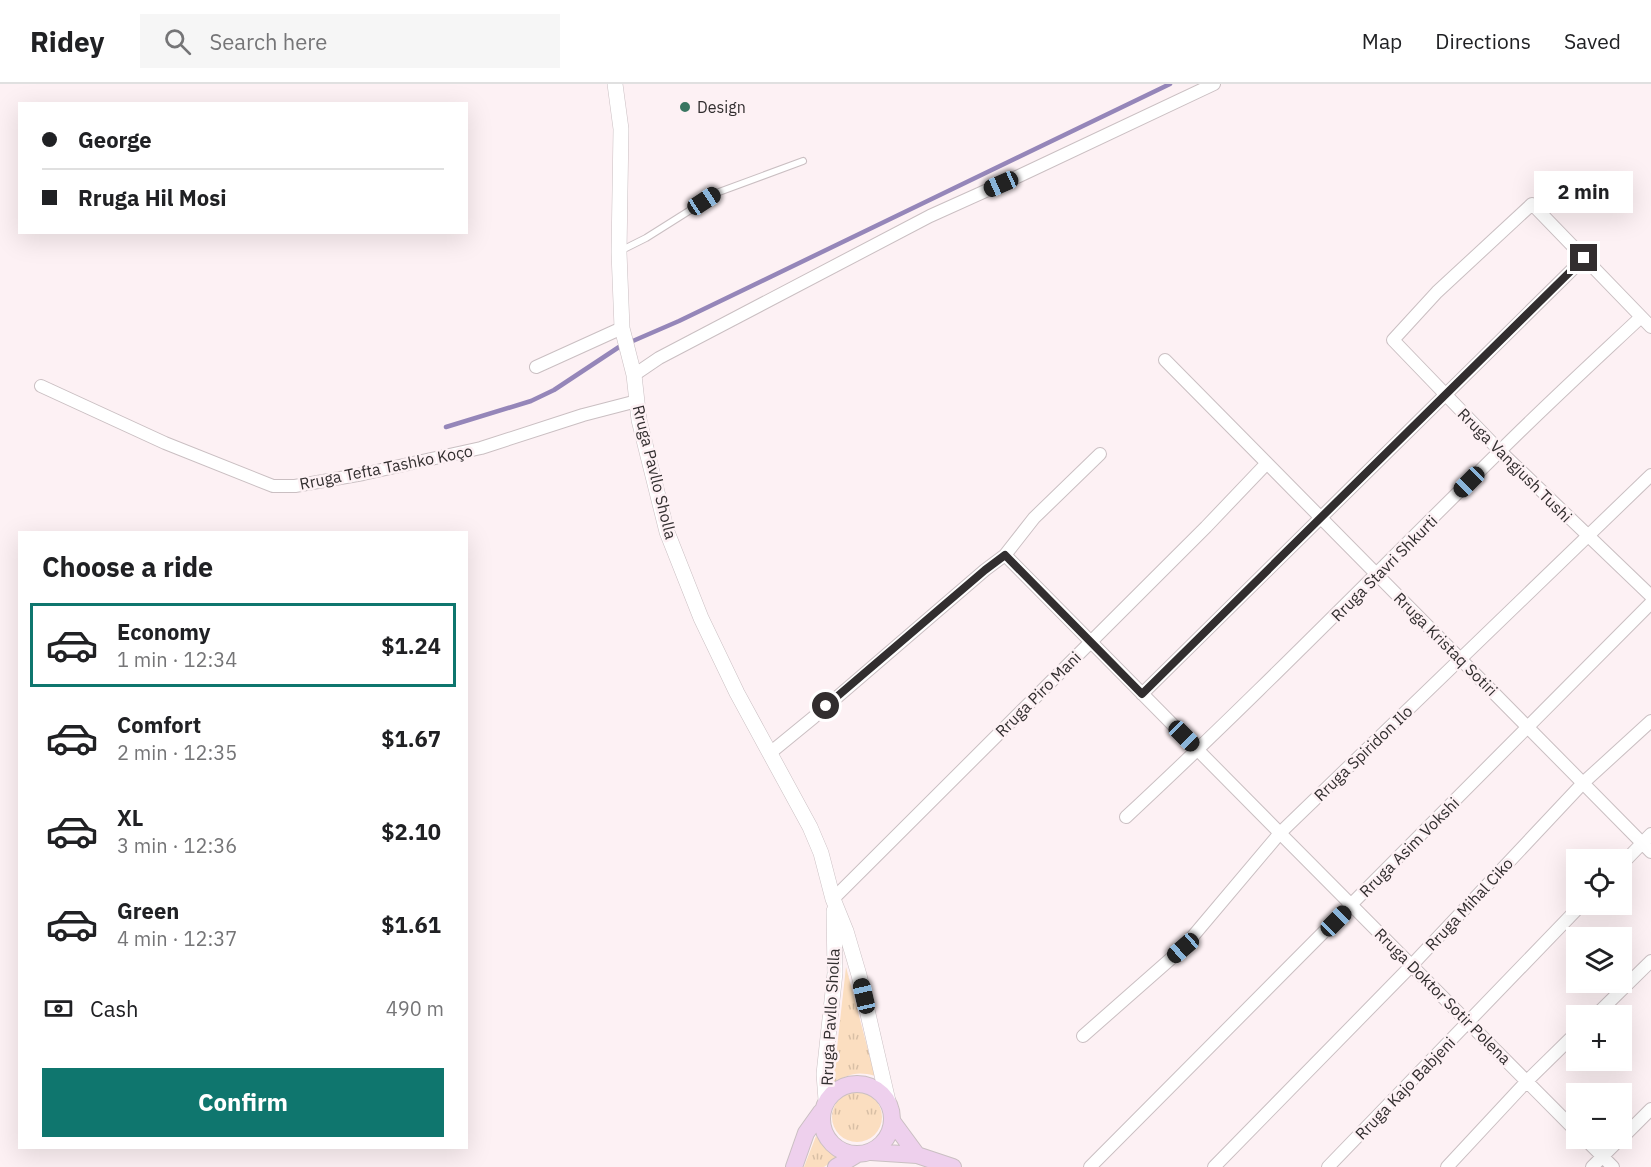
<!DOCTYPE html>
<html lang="en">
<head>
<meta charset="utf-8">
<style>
  body { margin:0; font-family:"IBM Plex Sans",sans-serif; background:#f6f6f6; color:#202124; height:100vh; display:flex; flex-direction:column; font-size:22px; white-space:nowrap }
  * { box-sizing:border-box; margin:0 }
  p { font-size:20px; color:#757577 }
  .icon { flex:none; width:33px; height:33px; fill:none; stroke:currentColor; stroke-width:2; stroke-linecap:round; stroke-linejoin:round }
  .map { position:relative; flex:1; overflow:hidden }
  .details { position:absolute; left:18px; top:447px; width:450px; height:618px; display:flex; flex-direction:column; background:#fff; border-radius:0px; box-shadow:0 6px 24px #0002 }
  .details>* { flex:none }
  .top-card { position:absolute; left:18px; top:18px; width:450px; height:132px; border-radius:0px; box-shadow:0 6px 24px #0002; display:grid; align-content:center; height:132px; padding:0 24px; background:#fff }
  .controls { position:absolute; left:1566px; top:765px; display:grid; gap:12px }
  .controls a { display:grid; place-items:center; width:66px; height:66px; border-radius:0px; background:#fff; box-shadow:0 6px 24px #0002; font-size:30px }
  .end { position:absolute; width:27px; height:27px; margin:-14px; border:8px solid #322e2f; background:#fff; box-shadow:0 0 0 3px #fff }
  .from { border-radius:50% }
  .bubble { position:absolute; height:42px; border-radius:0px; background:#fff; box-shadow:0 6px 24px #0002; font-size:20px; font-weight:800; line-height:42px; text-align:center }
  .car { position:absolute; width:18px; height:36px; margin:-18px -9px; border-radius:8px; box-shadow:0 0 4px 2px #0007; background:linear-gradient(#222 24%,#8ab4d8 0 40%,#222 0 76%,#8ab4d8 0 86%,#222 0) }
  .top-card b { display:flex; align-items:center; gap:21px; height:57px; font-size:22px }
  .top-card b+b { border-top:2px solid #e0e0e0 }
  .top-card i { width:15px; height:15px; background:#202124 }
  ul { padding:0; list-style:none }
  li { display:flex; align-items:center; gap:18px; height:84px; margin:0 12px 9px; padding:0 12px; border:3px solid transparent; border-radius:0px }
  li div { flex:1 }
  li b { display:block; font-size:22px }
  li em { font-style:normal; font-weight:800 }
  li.current { border-color:#0f766e }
  li>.icon { width:54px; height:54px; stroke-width:1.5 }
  h2 { padding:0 24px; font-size:27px; line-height:72px }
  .pay { display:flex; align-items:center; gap:15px; height:66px; padding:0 24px; font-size:22px }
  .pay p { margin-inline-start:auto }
  .action { display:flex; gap:12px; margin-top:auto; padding:12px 24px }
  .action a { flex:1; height:69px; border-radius:0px; background:#0f766e; color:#fff; font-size:24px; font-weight:800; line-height:69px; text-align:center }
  header { display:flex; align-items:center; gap:36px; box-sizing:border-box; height:84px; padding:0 30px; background:#fff; border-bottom:2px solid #e0e0e0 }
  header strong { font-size:28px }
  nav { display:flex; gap:33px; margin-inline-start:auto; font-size:21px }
  .search { width:420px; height:54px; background:#f6f6f6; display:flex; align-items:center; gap:15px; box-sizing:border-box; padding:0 21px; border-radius:0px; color:#757577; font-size:22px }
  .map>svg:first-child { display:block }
  .grass { fill:url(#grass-tufts) }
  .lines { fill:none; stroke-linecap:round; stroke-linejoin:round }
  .stream { stroke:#9586b9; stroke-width:4.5 }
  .service-casing { stroke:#cabfc2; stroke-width:8 }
  .minor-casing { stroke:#cabfc2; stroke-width:14 }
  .tertiary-casing { stroke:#cabfc2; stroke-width:16 }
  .secondary-casing { stroke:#cabfc2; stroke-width:18 }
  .service { stroke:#fff; stroke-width:6 }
  .minor { stroke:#fff; stroke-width:12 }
  .tertiary { stroke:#fff; stroke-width:15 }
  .secondary { stroke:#eed0ed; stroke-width:16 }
  .route { stroke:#322e2f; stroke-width:8 }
  .poi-dot { fill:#397661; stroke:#fdf1f4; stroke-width:2 }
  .labels { text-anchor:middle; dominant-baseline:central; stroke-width:5; stroke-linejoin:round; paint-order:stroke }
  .poi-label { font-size:16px; fill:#322e2f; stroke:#fdf1f4; text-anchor:start }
  .street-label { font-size:16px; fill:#322e2f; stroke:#fdf1f4 }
</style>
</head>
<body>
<header>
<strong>Ridey</strong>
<div class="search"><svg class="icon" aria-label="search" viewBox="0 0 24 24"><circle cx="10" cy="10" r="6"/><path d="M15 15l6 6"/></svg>Search here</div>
<nav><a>Map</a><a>Directions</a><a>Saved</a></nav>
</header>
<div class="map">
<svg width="1651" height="1083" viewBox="0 0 1651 1083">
  <defs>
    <pattern id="grass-tufts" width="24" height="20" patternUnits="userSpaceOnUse" patternTransform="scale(1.5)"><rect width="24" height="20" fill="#fbdec0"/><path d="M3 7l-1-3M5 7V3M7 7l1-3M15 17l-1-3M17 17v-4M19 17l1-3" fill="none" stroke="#d8bfa5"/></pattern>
  </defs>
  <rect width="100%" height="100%" fill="#fdf1f4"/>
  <path class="grass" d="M 846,883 L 875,992 C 857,987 848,990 833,1000 Z
    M832 1033a25 25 0 1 1 50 0a25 25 0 1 1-50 0Z
    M 816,1052 L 828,1066 L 840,1072 L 824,1083 L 804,1083 Z"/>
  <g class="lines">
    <path class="stream" d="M 446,343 L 531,317 L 554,306 L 619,263 L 679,237 L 1170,0"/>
    <defs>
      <path id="service" d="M 620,167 L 646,154 L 719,108 L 803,77"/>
      <path id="minor" d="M 1651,243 L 1532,120 L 1437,208 L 1393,256 L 1500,367 L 1651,512
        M 1165,276 L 1651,768
        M 536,283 L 622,244
        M 634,291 L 659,274 L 930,132 L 1019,92 L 1214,0
        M 41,302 L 165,359 L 273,402 L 295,402 L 363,390 L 481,364 L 583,331 L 637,317
        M 1005,471 C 1195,663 1385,856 1576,1047
        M 1142,610 L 1584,174
        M 770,669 L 814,633 L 985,486 L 1005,471 L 1034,434 L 1100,370
        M 1126,733 C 1253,615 1375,490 1499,368 C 1545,322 1593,278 1641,233
        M 1622,780 L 1651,750
        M 833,815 L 1206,443 L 1267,379
        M 1595,932 L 1651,877
        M 1083,952 L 1183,864 L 1280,749 L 1651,391
        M 1584,1054 L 1613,1083
        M 1622,1054 L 1651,1025
        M 1090,1083 L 1651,519
        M 1214,1083 L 1411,882 L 1583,699 L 1651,637
        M 1328,1083 L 1582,820
        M 1447,1083 L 1527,997 L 1576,949
        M 1592,1083 L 1621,1054"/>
      <path id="tertiary" d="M 615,0 L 621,45 L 619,168 L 622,244 L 634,291 L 639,336 L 667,448 L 701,534 L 737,609 L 810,743 L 821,769 L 833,815 L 846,847 L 859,891 L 888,1017
        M 826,1016 L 824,990 L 835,889 L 834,827"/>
      <path id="secondary" d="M822 1035a35 35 0 1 1 70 0a35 35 0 1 1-70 0Z
        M 892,1037 L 917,1071
        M 871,1068 L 917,1071 L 953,1083
        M 794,1083 L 806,1049 L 821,1028
        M 836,1083 L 856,1071"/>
    </defs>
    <use href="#service" class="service-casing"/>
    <use href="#minor" class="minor-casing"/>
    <use href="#tertiary" class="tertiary-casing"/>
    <use href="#secondary" class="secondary-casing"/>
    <use href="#service" class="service"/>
    <use href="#minor" class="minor"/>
    <use href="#tertiary" class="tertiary"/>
    <use href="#secondary" class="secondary"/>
  </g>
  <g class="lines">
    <path class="route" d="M 826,622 L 985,486 L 1005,471 L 1142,610 L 1584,174"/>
  </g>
  <circle class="poi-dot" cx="685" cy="23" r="6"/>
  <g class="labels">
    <g class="poi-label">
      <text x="697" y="23">Design</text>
    </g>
    <g class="street-label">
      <text transform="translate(1515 381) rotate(45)">Rruga Vangjush Tushi</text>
      <text transform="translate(386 383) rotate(-11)">Rruga Tefta Tashko Koço</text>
      <text transform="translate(655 388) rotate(76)">Rruga Pavllo Sholla</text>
      <text transform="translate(1384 484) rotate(-45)">Rruga Stavri Shkurti</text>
      <text transform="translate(1446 560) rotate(45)">Rruga Kristaq Sotiri</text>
      <text transform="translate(1038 610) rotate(-45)">Rruga Piro Mani</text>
      <text transform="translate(1363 669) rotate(-44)">Rruga Spiridon Ilo</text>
      <text transform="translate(1409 763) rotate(-45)">Rruga Asim Vokshi</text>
      <text transform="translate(1469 820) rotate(-47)">Rruga Mihal Ciko</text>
      <text transform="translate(1443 912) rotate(45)">Rruga Doktor Sotir Polena</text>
      <text transform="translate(830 933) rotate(-87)">Rruga Pavllo Sholla</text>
      <text transform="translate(1405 1004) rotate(-46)">Rruga Kajo Babjeni</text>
    </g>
  </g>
</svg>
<div class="controls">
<a><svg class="icon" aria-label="locate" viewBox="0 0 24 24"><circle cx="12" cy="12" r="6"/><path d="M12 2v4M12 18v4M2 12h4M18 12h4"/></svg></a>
<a><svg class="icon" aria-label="layers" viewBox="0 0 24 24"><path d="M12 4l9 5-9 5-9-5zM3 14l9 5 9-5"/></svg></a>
<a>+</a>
<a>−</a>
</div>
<i class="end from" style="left:826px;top:622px"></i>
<i class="end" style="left:1584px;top:174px"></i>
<div class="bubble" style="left:1534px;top:87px;width:99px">2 min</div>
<i class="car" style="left:1001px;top:100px;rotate:246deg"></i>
<i class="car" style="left:704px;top:117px;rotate:57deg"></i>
<i class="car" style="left:1469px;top:398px;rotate:225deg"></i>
<i class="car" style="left:1184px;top:652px;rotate:135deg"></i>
<i class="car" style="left:1336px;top:837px;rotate:45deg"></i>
<i class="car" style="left:1183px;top:864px;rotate:229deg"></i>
<i class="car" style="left:864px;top:912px;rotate:347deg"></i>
<div class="top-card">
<b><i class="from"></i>George</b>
<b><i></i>Rruga Hil Mosi</b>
</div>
<section class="details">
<h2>Choose a ride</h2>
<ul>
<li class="current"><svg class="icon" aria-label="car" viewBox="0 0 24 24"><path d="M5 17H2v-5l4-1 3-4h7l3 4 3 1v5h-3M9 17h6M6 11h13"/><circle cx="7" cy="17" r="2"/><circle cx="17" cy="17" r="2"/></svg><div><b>Economy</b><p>1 min · 12:34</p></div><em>$1.24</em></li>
<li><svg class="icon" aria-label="car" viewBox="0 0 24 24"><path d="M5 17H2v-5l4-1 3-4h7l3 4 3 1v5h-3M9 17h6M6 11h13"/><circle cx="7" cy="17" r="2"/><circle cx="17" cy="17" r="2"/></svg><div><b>Comfort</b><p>2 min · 12:35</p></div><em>$1.67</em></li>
<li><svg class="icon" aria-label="car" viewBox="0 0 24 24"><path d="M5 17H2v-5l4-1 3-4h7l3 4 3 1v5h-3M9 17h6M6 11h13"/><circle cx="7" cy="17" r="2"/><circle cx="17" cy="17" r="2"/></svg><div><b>XL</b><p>3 min · 12:36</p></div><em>$2.10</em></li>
<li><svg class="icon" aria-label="car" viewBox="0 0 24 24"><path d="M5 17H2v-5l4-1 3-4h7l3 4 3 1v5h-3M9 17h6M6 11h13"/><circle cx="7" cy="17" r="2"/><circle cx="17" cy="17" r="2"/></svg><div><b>Green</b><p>4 min · 12:37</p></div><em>$1.61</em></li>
</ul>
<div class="pay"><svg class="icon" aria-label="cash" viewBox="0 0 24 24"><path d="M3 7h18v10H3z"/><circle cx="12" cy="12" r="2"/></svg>Cash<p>490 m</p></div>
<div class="action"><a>Confirm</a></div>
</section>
</div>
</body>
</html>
